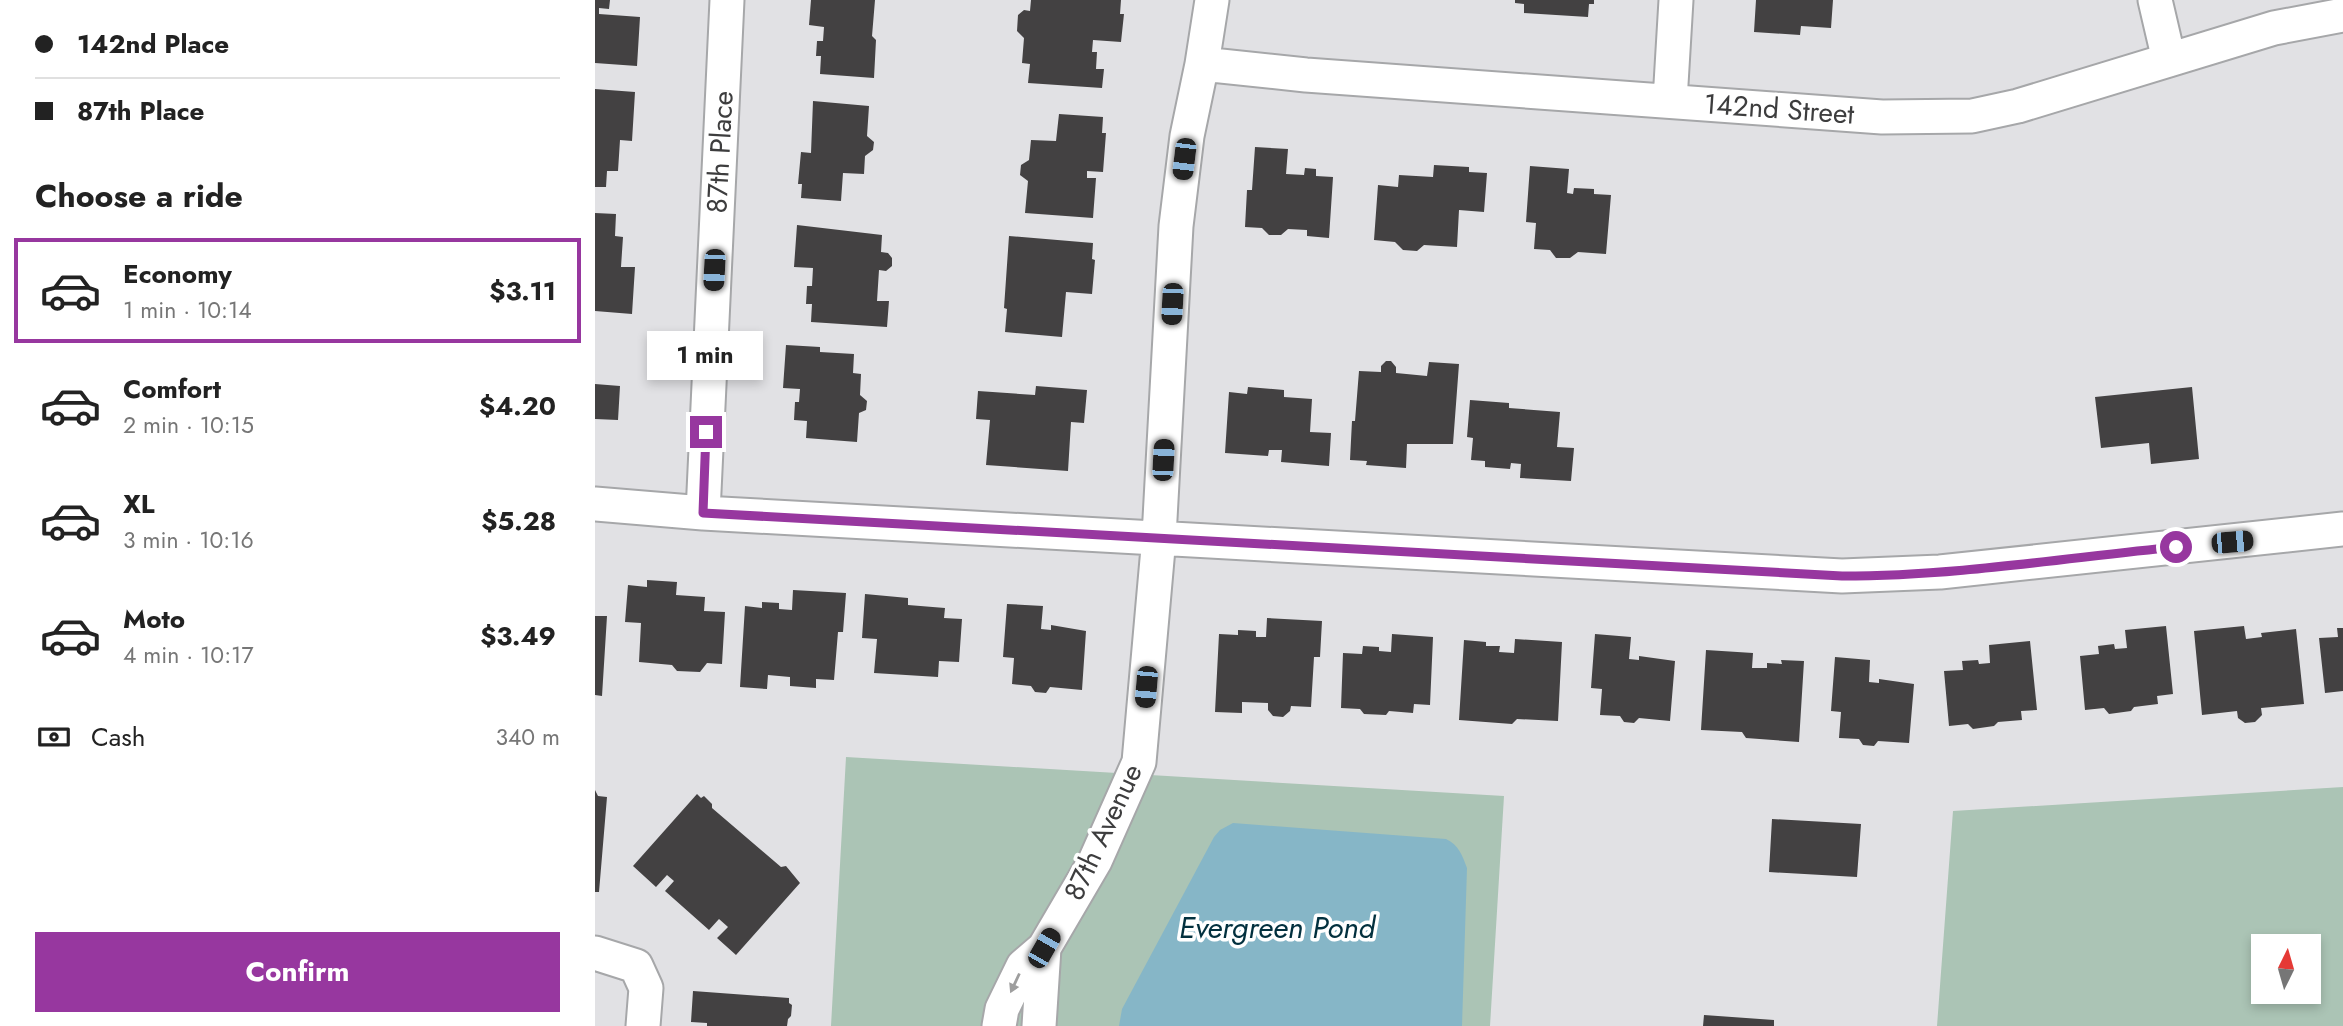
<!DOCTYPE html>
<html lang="en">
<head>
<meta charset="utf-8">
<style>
  body { margin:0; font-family:Jost,sans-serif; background:#f2f2f2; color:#222; height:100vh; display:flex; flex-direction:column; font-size:26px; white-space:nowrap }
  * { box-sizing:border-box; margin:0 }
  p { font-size:23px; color:#767676 }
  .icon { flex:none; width:38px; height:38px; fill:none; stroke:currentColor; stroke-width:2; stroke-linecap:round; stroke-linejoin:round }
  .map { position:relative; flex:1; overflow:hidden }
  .side { display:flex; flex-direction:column; background:#fff; width:595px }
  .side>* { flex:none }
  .hud { display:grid; align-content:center; height:154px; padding:0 35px; background:#fff }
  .needle { width:46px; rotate:5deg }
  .controls { position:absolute; left:1656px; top:934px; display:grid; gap:14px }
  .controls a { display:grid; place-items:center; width:70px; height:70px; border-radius:0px; background:#fff; box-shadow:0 4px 10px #0003; font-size:35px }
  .end { position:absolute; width:32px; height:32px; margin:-16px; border:9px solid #97379f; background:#fff; box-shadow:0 0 0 4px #fff }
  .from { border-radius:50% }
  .bubble { position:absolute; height:49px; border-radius:0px; background:#fff; box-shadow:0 4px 10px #0003; font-size:23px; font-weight:700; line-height:49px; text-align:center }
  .car { position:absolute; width:21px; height:42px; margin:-21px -10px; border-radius:9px; box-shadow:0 0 5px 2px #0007; background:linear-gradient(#222 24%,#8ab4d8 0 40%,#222 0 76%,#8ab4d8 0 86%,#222 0) }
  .hud b { display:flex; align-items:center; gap:24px; height:66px; font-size:26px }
  .hud b+b { border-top:2px solid #e0e0e0 }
  .hud i { width:18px; height:18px; background:#222 }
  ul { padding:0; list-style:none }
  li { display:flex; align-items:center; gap:21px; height:105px; margin:0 14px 10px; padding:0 21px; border:4px solid transparent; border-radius:0px }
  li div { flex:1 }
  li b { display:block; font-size:26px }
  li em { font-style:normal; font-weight:700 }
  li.active { border-color:#97379f }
  li>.icon { width:63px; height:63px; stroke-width:1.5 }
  h2 { padding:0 35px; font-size:32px; line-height:84px }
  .pay { display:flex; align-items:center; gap:18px; height:77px; padding:0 35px; font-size:26px }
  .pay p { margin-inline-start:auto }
  .cta { display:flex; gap:14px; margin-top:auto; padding:14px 35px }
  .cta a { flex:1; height:80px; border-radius:0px; background:#97379f; color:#fff; font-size:28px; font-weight:700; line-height:80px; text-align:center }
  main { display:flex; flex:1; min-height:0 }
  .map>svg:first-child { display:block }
  .green { fill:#abc4b5; fill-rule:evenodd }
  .water { fill:#86b6c7 }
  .building { fill:#434142 }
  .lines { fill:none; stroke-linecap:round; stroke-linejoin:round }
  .street-casing { stroke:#a6a7a9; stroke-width:37 }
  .street { stroke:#fff; stroke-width:33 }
  .oneway { fill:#9e9e9e }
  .route { stroke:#97379f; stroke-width:9 }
  .labels { text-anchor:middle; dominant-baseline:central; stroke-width:7; stroke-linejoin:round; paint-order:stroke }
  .street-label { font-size:28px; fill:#3d3d3e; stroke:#fff }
  .water-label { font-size:30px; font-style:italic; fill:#02303e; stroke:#fff }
</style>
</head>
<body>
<main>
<section class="side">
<div class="hud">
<b><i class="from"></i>142nd Place</b>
<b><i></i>87th Place</b>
</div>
<h2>Choose a ride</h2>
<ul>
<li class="active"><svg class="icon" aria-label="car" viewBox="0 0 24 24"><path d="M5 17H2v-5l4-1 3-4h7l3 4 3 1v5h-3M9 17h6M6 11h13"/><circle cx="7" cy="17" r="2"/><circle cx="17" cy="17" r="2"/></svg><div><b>Economy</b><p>1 min · 10:14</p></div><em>$3.11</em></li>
<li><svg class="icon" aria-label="car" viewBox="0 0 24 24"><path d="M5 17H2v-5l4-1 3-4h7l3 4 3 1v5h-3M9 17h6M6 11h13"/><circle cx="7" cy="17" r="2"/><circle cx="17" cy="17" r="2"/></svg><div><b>Comfort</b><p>2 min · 10:15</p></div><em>$4.20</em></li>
<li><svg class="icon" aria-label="car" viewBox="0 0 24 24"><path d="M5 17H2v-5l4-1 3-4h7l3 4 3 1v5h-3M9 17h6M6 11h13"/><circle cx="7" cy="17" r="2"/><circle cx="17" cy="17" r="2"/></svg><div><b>XL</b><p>3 min · 10:16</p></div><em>$5.28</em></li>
<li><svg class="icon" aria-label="car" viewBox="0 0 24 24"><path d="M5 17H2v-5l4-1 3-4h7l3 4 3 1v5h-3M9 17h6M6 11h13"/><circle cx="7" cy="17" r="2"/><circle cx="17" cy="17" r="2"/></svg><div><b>Moto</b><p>4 min · 10:17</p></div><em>$3.49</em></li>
</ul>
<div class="pay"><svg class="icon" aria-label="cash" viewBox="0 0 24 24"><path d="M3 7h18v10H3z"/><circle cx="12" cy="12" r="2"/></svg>Cash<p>340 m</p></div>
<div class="cta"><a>Confirm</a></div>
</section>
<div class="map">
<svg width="1748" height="1026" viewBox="0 0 1748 1026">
  <rect width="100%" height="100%" fill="#e1e1e4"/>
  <path class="green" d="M 251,757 L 909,796 L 895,1026 L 236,1026 Z
    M 1748,787 L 1748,1026 L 1342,1026 L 1358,811 ZM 1668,947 L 1713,947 L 1713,992 L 1668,992 Z"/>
  <path class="water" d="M 638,823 L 851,839 C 864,845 867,855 872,868 L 867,1026 L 524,1026 L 527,1009 L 619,837 L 625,830 Z"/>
  <path class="building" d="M 0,0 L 15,0 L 14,9 L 4,8 L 4,14 L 45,17 L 42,66 L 0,63 Z
    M 216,0 L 280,0 L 277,36 L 281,40 L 279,78 L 225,74 L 226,56 L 221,56 L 222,41 L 228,41 L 229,27 L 214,25 Z
    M 436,0 L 526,0 L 525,14 L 529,14 L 526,42 L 498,40 L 497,52 L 502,52 L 501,69 L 509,69 L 507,88 L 433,83 L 435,64 L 427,63 L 429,38 L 422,31 L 423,15 L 429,10 L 435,11 Z
    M 920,0 L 999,0 L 999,4 L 994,4 L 993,17 L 929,13 L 929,4 L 920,3 Z
    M 1161,0 L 1238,0 L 1236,28 L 1206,26 L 1205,35 L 1159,32 Z
    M 0,89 L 40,92 L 37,141 L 25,140 L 23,171 L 12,171 L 11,187 L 0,187 Z
    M 218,101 L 274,106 L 272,136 L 279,142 L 278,150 L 270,156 L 269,174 L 248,173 L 246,201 L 206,198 L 207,184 L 203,184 L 206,152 L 216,153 Z
    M 464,114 L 508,117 L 507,133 L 511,133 L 508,172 L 492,171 L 492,178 L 501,178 L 498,218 L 430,213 L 433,181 L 425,175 L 426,165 L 434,160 L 436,140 L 461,141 Z
    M 660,147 L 693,149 L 691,174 L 709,175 L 710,168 L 721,169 L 721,176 L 738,177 L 734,238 L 712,236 L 712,230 L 693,229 L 686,235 L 674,235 L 667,228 L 650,227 L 652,190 L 657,190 Z
    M 839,165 L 874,167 L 874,172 L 892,173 L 889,212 L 864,210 L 862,247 L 829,245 L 822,251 L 808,250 L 800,242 L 779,240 L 783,185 L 803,187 L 804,175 L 838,177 Z
    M 935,166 L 974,169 L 972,193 L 978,194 L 979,188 L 999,189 L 999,194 L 1016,195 L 1011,254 L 983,252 L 975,258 L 961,258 L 955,250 L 939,249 L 941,223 L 931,222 Z
    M 0,213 L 21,214 L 20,236 L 28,237 L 26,267 L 40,267 L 37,314 L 0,311 Z
    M 202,225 L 287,235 L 286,252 L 293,253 L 297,258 L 297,266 L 291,271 L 284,270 L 282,301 L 294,301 L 292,327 L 216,322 L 217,304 L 211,304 L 212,286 L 217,286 L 218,268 L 199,267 Z
    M 414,236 L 498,243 L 497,259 L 500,260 L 497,294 L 471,292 L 467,337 L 410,332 L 412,309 L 409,308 Z
    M 191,345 L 225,347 L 225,352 L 259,354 L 258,373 L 266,374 L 265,395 L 272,401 L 271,410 L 264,413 L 262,442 L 211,438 L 212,421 L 199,420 L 200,402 L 204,402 L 205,389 L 188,388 Z
    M 791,361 L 796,361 L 801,367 L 801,373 L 832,376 L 834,362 L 864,364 L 858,444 L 812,444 L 811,468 L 771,465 L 772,461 L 755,460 L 757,421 L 760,421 L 764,371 L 786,372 L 786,366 Z
    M 0,384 L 25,386 L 23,420 L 0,419 Z
    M 441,386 L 492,390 L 489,423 L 476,422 L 473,471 L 391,465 L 395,420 L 381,419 L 383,391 L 440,395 Z
    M 653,387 L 689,390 L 689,397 L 717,399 L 715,432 L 736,433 L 734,466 L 686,462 L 687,450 L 674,450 L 673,456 L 630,453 L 634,392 L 652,394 Z
    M 1597,387 L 1604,459 L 1556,464 L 1554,443 L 1506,448 L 1500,397 Z
    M 875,400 L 914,403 L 914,408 L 965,412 L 962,447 L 979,448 L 976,481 L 925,478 L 926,464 L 916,463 L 915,469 L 890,467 L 890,461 L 876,460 L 878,438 L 872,437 Z
    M 52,580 L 82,582 L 81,595 L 110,597 L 109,611 L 130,612 L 127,664 L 112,663 L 105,672 L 82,671 L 77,665 L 44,662 L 46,623 L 30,622 L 33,585 L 52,587 Z
    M 198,590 L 251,593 L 248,632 L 243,632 L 239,680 L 221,679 L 221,688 L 195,686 L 195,677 L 173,675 L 172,689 L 145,687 L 150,606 L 167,608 L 167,602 L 184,603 L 184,609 L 197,610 Z
    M 270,594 L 313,598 L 313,605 L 350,608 L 349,618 L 367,619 L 364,662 L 344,661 L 343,677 L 279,673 L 282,639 L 267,638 Z
    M 412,604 L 448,606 L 446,629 L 456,630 L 456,625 L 491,631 L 487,690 L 455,687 L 451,693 L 440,692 L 436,686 L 417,684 L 419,658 L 408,657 Z
    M 0,616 L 12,616 L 7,696 L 0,695 Z
    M 672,618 L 727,621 L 725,657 L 719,657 L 716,707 L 696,706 L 695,711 L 688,717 L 678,716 L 673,710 L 673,703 L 647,702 L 647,713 L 620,712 L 624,634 L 643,635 L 643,630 L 661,631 L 661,637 L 671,637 Z
    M 1571,626 L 1578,694 L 1562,696 L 1563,704 L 1539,707 L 1536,711 L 1514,714 L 1509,708 L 1490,710 L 1485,656 L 1504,654 L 1503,646 L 1519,644 L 1520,649 L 1532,648 L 1530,630 Z
    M 1649,626 L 1651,639 L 1667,637 L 1666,633 L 1701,629 L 1709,704 L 1666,708 L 1667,715 L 1660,722 L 1650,723 L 1643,718 L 1642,711 L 1607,715 L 1599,631 Z
    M 1742,628 L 1748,628 L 1748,691 L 1730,693 L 1724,638 L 1743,637 Z
    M 797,634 L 838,637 L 835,705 L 819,704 L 818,713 L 794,711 L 791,715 L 769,714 L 765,709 L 746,708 L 748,653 L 767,654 L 768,646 L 784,647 L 784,651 L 796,652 Z
    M 1000,634 L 1036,637 L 1034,659 L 1044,660 L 1044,656 L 1080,661 L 1075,721 L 1044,718 L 1039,723 L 1029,722 L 1025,716 L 1005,715 L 1007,689 L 996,688 Z
    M 920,639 L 967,642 L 963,721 L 922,719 L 917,724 L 864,720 L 869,640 L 891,642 L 891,646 L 905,646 L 904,652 L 919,653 Z
    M 1435,641 L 1442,710 L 1426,711 L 1427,720 L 1403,722 L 1399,726 L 1378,729 L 1373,724 L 1354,726 L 1349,671 L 1368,670 L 1367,661 L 1383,660 L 1384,664 L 1395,663 L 1394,645 Z
    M 1111,650 L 1158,653 L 1157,668 L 1172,668 L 1172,663 L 1187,664 L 1186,660 L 1209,661 L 1204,742 L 1151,738 L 1147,732 L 1106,730 Z
    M 1240,657 L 1275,660 L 1274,682 L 1284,683 L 1284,679 L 1319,684 L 1314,743 L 1283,741 L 1279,746 L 1268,745 L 1264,739 L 1244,738 L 1246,712 L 1236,711 Z
    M 0,790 L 3,796 L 12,797 L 4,892 L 0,892 Z
    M 102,794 L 106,798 L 109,796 L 117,804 L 117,808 L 186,867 L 191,866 L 205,883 L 141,955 L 122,938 L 133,927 L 124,919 L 114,930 L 70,891 L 79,881 L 72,875 L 61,887 L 38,866 Z
    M 1177,819 L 1266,824 L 1262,877 L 1174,872 Z
    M 98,991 L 194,998 L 194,1003 L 197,1005 L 196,1016 L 193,1019 L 192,1026 L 112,1026 L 112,1023 L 96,1022 Z
    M 1109,1015 L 1179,1020 L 1179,1026 L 1108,1026 Z"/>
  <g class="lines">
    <defs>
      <path id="street" d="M 1560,0 L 1574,60
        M 607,64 L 711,75 L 1287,117 L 1377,116 L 1423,106 L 1679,28 L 1748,15
        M 1075,101 L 1081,0
        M 0,504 L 108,513 L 1247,576 L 1345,572 L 1748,529
        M 108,513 L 132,0
        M 0,953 L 41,966 L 51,988 L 48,1026
        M 404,1026 L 407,1009 L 428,966 L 449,948 L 500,861 L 544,762 L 564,537 L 581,226 L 592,136 L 607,64 L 617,0
        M 444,1026 L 449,948"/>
    </defs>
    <use href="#street" class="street-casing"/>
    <use href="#street" class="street"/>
  </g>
  <defs><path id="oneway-solid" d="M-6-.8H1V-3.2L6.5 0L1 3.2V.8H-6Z" transform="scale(1.75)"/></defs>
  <use class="oneway" href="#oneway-solid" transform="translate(420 983) rotate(115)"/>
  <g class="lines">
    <path class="route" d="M 111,432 L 108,513 L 1247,576 C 1359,576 1470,558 1581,547"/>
  </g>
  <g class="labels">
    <g class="street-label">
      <text transform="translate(1184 109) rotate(4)">142nd Street</text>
      <text transform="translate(125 152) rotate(-87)">87th Place</text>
      <text transform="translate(508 832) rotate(-65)">87th Avenue</text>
    </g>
    <g class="water-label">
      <text x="682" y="927">Evergreen Pond</text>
    </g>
  </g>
</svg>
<div class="controls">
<a><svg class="needle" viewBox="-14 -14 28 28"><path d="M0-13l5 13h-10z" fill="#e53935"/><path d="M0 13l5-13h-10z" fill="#767676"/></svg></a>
</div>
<i class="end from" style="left:1581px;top:547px"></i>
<i class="end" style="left:111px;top:432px"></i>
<div class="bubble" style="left:52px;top:331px;width:116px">1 min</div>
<i class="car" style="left:589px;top:159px;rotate:187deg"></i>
<i class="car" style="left:119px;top:270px;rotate:183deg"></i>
<i class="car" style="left:577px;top:304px;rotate:183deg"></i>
<i class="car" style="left:568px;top:460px;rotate:3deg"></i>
<i class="car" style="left:1637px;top:542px;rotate:85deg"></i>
<i class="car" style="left:551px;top:687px;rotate:185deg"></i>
<i class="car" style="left:449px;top:948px;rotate:30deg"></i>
</div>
</main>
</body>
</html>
